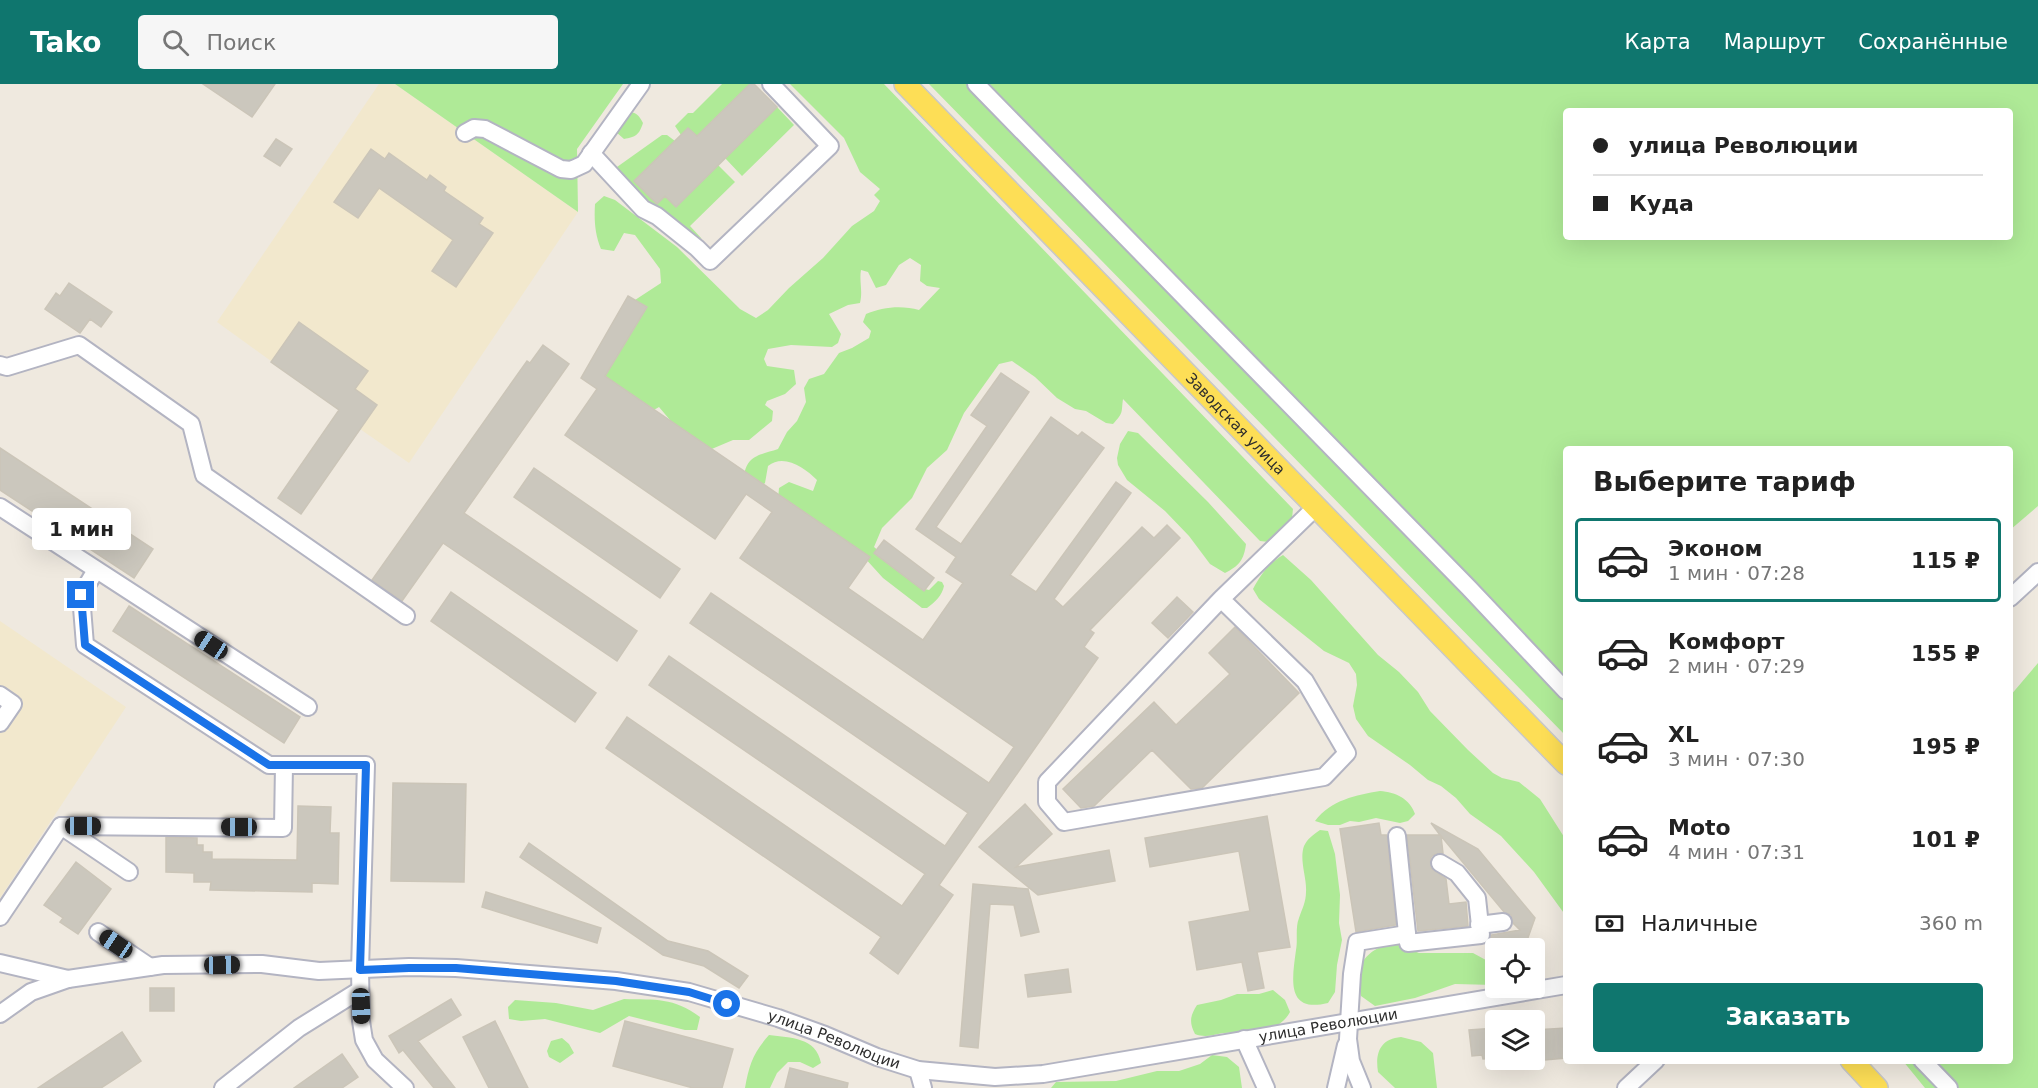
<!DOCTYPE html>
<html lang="ru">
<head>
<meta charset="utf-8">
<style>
  body { margin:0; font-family:"DejaVu Sans",sans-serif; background:#f6f6f6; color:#222; height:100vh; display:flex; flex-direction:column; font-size:22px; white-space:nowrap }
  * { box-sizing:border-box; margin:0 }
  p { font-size:20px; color:#767676 }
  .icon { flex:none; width:33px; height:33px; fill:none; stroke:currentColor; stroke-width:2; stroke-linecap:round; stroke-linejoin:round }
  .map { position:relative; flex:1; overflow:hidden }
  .side { position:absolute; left:1563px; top:362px; width:450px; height:618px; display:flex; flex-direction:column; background:#fff; border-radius:6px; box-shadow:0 6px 24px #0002 }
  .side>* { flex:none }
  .guide { position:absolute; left:1563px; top:24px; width:450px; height:132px; border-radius:6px; box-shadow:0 6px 24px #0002; display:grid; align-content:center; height:132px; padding:0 30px; background:#fff }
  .fabs { position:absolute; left:1485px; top:854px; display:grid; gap:12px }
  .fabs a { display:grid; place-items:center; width:60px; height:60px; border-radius:6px; background:#fff; box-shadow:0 6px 24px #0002; font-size:30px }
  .end { position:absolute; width:27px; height:27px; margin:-14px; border:8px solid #1a73e8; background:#fff; box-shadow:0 0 0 3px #fff }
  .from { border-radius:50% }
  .bubble { position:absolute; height:42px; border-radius:6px; background:#fff; box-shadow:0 6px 24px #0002; font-size:20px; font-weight:600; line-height:42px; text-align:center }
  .car { position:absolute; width:18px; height:36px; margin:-18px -9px; border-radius:8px; box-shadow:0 0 4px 2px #0007; background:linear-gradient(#222 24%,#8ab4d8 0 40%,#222 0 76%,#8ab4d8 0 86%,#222 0) }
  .guide b { display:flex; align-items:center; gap:21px; height:57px; font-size:22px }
  .guide b+b { border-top:2px solid #e0e0e0 }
  .guide i { width:15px; height:15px; background:#222 }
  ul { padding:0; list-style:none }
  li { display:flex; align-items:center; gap:18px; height:84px; margin:0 12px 9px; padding:0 18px; border:3px solid transparent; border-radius:6px }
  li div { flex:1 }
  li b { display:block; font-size:22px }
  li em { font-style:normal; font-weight:600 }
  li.current { border-color:#0f766e }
  li>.icon { width:54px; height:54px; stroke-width:1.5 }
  h2 { padding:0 30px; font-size:27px; line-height:72px }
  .pay { display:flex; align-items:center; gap:15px; height:66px; padding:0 30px; font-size:22px }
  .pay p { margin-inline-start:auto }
  .cta { display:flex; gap:12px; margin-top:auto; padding:12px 30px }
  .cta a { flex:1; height:69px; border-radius:6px; background:#0f766e; color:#fff; font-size:24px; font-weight:600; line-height:69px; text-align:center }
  header { display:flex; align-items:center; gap:36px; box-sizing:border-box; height:84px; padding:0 30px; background:#0f766e; color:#fff }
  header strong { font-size:28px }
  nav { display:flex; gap:33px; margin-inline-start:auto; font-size:21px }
  .search { width:420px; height:54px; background:#f6f6f6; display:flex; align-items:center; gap:15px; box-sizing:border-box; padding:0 21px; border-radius:6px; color:#767676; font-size:22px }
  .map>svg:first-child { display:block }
  .education { fill:#f2e8cd }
  .green { fill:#afea97; fill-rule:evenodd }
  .building { fill:#cbc7bd; stroke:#cbc5b8; stroke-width:1.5 }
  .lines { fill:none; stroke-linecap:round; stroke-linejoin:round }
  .minor-casing { stroke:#b3b4c2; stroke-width:20 }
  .major-casing { stroke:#c8c8c8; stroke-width:24 }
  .minor { stroke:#fff; stroke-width:16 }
  .major { stroke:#fdde56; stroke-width:21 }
  .route { stroke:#1a73e8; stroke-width:8 }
  .labels { text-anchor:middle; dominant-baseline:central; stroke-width:4.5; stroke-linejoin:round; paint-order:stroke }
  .street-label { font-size:15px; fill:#2d2d2d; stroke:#fff }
</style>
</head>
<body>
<header>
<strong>Tako</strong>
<div class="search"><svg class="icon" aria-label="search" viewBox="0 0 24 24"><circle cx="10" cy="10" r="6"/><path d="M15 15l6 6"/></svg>Поиск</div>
<nav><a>Карта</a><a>Маршрут</a><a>Сохранённые</a></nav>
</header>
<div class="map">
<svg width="2038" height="1004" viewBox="0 0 2038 1004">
  <rect width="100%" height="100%" fill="#efe9df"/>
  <path class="education" d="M 379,0 L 395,0 L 578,128 L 409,379 L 360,345 L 339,326 L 217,238 Z
    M 0,537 L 126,623 L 0,814 Z"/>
  <path class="green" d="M 395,0 L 623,0 L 577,65 L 578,128 Z
    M 722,0 L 750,0 L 697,52 L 688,44 L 681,51 L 675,42 L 688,29 L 693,29 Z
    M 790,0 L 884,0 L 1293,425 L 1292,434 L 1269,458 L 1260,457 L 1123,315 C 1121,329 1124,328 1113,340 L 1106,339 L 1086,327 L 1075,325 L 1057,314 L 1035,293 L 1012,277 L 999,280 L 964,329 L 947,366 L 927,384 L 912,414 L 882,444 L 874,463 L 925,505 L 929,506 L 938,497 L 942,498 L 944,502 C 942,512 935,518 927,524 L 922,524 L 883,494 L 863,472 L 778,416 L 779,404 L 789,398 L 813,407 L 817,396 C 805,384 784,369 768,382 L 765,399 L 757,407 L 744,392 C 747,371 760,371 778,365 L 787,348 L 797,337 L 806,318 L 804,304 L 809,295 L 824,290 L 839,269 L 852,264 L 869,254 L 871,247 L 863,238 L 866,230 C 882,223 902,221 919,226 L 940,204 L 927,202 L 920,197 L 921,181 L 910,174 L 899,181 L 886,201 L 876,204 L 868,188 L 861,186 C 859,197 863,207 860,219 L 848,221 L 829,230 L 841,250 L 838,259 L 832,263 L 791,261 L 768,265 L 764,275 L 767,282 L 794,286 L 796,300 L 785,310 L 767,317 L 765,321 L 773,327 L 772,337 L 749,356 L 733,356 L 707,367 L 676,347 L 670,336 L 659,323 L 647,330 L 595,294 L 635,216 L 661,199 L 660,185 L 635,151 L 624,149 L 614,167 L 601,165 C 595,150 594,137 595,120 L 604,112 L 615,116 L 677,163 L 740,225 L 756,234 L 768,226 L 789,204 L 823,174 L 852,142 L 874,127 L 880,117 L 874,111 L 880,105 L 860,88 L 844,54 Z
    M 929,0 L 2038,0 L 2038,422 L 2010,446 L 2010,364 L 1566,364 L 1566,652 ZM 1566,27 L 2010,27 L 2010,153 L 1566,153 Z
    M 777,23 L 794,41 L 742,92 L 725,74 Z
    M 627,28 C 636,28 639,31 643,39 C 639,51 636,53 624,55 L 616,48 Z
    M 662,51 L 667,51 L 675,57 L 635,97 L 657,120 L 665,112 L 676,123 L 718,81 L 735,98 L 690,142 L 702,155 L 648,124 L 615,88 L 617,83 Z
    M 1128,347 L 1138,349 L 1208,418 L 1246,460 C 1244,476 1239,482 1225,489 L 1210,480 L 1189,452 L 1165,427 L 1127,396 L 1118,381 L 1117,374 L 1120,360 Z
    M 1283,471 L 1311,496 L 1378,571 L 1399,588 L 1418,608 L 1430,627 L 1468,666 L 1493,689 L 1502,694 L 1519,698 L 1540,715 L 1566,756 L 1566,832 L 1534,788 L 1501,752 L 1470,730 L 1456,714 L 1441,702 L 1428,696 L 1410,681 L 1368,652 L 1356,635 L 1353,622 L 1357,601 L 1356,590 L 1349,579 L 1324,567 L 1259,515 L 1253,505 C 1261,490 1268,480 1283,471 Z
    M 2038,579 L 2038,1004 L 1925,1004 L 1903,977 L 2010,976 L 2010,612 Z
    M 1380,707 C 1396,708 1410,715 1415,730 L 1408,737 L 1400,739 L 1376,734 L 1359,738 L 1350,737 L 1340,741 L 1328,741 L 1315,737 C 1331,716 1356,711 1380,707 Z
    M 1320,746 L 1328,747 L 1335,770 L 1340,811 L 1339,839 L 1342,856 L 1337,881 L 1335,908 L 1328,919 C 1286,929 1292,896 1296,866 C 1298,856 1295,844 1299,834 C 1302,825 1306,818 1306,808 C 1307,794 1299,776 1304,762 C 1308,754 1313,751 1320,746 Z
    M 1393,859 L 1419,869 L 1473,869 L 1495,881 L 1495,901 L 1455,900 L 1415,914 L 1375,922 L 1361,912 C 1360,906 1358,899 1358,893 C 1358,875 1377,861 1393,859 Z
    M 1273,906 L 1285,916 L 1290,928 C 1277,952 1246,947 1223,949 C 1212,951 1205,954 1195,950 C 1189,938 1190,932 1197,921 L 1221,916 L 1237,910 L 1259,910 Z
    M 624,915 C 656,916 673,913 700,933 L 697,946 L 685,946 L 629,932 L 600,949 L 545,935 L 521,937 L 509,935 L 508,923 L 515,916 L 556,919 L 593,926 Z
    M 769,951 C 791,954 816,953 821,979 L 813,984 L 800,978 L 788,978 L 777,989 L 770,1004 L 745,1004 C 749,981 753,969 769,951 Z
    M 1401,953 L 1421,958 L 1433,969 L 1437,1004 L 1395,1004 L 1378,988 C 1375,969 1380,955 1401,953 Z
    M 562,954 L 569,960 L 574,969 L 560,979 L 549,973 L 547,967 L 551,957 Z
    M 1212,971 L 1227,973 L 1239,983 L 1242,1004 L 1051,1004 L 1056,998 L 1116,997 L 1157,987 L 1179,987 L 1200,980 Z"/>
  <path class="building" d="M 203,0 L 275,0 L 252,33 Z
    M 750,0 L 754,0 L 777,23 L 676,123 L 665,112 L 657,120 L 634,97 L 688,44 L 697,52 Z
    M 276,55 L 292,65 L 280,82 L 264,72 Z
    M 371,65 L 385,75 L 389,69 L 427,96 L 430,91 L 446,103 L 444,107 L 483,134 L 479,140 L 493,149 L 456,203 L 432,187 L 453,156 L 379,104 L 358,134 L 334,118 Z
    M 69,199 L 112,228 L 101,243 L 90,235 L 80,249 L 45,225 L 56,209 L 60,212 Z
    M 628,212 L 647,223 L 605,292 L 870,473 L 848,504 L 923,556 L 963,499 L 946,488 L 956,473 L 916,445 L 987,342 L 971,331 L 1001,289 L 1029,308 L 936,443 L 961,460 L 1051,333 L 1078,352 L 1082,348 L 1104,364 L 1010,491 L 1036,508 L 1116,398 L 1131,409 L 1054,515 L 1063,523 L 1142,443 L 1154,454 L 1167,441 L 1180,454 L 1090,546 L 1094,549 L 1084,563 L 1098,574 L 939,801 L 953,811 L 898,890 L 870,869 L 881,853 L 606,664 L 627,633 L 902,822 L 925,790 L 649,601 L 669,572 L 945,762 L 968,729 L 690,539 L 711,509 L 989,699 L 1014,663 L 740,474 L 772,428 L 746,410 L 715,455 L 565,351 L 597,305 L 581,294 Z
    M 299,238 L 368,287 L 355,305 L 377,321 L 301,430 L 278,414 L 339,326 L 271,278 Z
    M 543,261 L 569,280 L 464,429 L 637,547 L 617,577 L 443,459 L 402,517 L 372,496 L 527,277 L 530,279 Z
    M 0,364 L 153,465 L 134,494 L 0,406 Z
    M 534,384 L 680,485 L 660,514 L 514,413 Z
    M 884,456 L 934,494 L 924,507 L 874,469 Z
    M 451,508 L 596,609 L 575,638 L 431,537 Z
    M 1177,513 L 1193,528 L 1168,554 L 1152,539 Z
    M 129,522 L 300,633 L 284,659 L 113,547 Z
    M 1235,543 L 1299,609 L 1202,704 L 1191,705 L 1152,666 L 1094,722 L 1081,724 L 1063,705 L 1154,618 L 1176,641 L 1230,590 L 1209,569 Z
    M 393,699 L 466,700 L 464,798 L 391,797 Z
    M 1025,720 L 1052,750 L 1016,783 L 1109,766 L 1115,797 L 1038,811 L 979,763 Z
    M 298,722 L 331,723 L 330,749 L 339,749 L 338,800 L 312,799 L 312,808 L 210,806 L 211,798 L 194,798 L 194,789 L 166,788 L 166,753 L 197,754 L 197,761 L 203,761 L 203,768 L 212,768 L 212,775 L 297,776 Z
    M 1267,732 L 1290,863 L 1257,868 L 1264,904 L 1248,907 L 1242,878 L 1197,886 L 1189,838 L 1250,827 L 1239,767 L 1150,783 L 1145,754 Z
    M 1379,739 L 1381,751 L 1387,751 L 1396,841 L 1356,848 L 1340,745 Z
    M 1431,739 L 1478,765 L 1535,834 L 1525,862 L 1492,864 L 1491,851 L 1520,846 L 1513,839 L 1511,831 L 1504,828 L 1441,752 L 1443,769 L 1435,770 L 1431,773 L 1431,784 L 1446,795 L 1449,820 L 1466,818 L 1468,842 L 1418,847 L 1407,751 L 1440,751 Z
    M 529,759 L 668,857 L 708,867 L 748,892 L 739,904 L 704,882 L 663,871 L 520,773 Z
    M 76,778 L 111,805 L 78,850 L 60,838 L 63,834 L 44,821 Z
    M 973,800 L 1028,805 L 1039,848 L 1021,852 L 1014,821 L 990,820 L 978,964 L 960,962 Z
    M 486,808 L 601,844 L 597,859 L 482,823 Z
    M 1068,885 L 1071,908 L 1028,913 L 1025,891 Z
    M 150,904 L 174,904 L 174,927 L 150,927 Z
    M 451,915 L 461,931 L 418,957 L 455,1004 L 434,1004 L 403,966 L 399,969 L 389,952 Z
    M 495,937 L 528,1004 L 489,1004 L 463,953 Z
    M 625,937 L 733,965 L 722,1004 L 693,1004 L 613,982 Z
    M 1496,944 L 1496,974 L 1483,975 L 1482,971 L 1472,972 L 1469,946 Z
    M 1566,944 L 1566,974 L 1534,977 L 1534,946 Z
    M 122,948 L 141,977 L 115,995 L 101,1004 L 38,1004 Z
    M 342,970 L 358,993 L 342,1004 L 294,1004 Z
    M 790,984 L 848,999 L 847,1004 L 785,1004 Z"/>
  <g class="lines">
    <defs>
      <g id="minor">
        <path d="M 976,0 L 1469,504 L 1566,607"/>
        <path d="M 465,49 L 474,44 L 485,45 L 561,85 L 571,86 L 584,80 L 641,0"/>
        <path d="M 591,69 L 643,125 L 657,132 L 697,164 L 710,177 L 830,62 L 771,0"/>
        <path d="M 0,281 L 7,283 L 79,261 L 191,340 L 204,391 L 406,532"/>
        <path d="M 0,423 L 308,623"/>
        <path d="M 96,486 L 81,511 L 85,561 L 269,681 L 366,681 L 360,886 L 361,937 L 364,956 L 375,976 L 405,1004"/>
        <path d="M 2010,514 L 2038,488"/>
        <path d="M 1221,515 L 1305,597 L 1347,669 L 1324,693 L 1064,738 L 1047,718 L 1047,698 L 1221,515 L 1316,423"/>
        <path d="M 0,611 L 13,620 L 0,639"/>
        <path d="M 61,742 L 129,788"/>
        <path d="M 1397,752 L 1408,859 L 1481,851 L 1477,814 L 1457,789 L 1440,779"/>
        <path d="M 0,833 L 61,742 L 283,744 L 284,681"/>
        <path d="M 1479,841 L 1503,838"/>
        <path d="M 98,848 L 150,883"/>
        <path d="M 0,879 L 68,895"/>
        <path id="s1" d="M 0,930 L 31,908 L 68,895 L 163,881 L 262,880 L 319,887 L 409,883 L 456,884 L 616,897 L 689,908 L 778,934 L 825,951 L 877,973 L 918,986 L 995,993 L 1043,990 L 1566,901"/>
        <path d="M 1244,955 L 1266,1004"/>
        <path d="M 1922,976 L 1949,1004"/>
        <path d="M 918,986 L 923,1004"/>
        <path d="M 223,1004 L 299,944 L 360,906"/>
        <path d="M 1336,1004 L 1346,961"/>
        <path d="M 1362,1004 L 1351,977 L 1348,955 L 1352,890 L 1357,858 L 1407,850"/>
        <path d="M 1626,1004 L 1656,976"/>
      </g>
      <g id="major">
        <path id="s2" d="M 905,0 L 1566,680"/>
        <path d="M 1851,976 L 1877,1004"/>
      </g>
    </defs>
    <use href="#minor" class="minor-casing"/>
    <use href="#major" class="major-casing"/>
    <use href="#minor" class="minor"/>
    <use href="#major" class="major"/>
  </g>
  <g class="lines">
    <path class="route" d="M 81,511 L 85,561 L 269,681 L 366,681 L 360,886 L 409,884 L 456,884 L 616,897 L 689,908 L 727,920"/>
  </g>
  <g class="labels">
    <g class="street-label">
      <text stroke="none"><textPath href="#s2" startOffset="474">Заводская улица</textPath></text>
      <text stroke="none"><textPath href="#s1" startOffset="1358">улица Революции</textPath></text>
      <text stroke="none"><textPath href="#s1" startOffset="854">улица Революции</textPath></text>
    </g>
  </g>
</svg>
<div class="fabs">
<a><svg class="icon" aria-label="locate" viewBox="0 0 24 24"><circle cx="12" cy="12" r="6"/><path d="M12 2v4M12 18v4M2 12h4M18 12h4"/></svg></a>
<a><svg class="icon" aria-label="layers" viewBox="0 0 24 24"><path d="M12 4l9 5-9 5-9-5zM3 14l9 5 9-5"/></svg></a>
</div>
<i class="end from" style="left:727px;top:920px"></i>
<i class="end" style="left:81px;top:511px"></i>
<div class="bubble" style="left:32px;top:424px;width:99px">1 мин</div>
<i class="car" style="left:211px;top:561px;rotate:303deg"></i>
<i class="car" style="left:83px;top:742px;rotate:90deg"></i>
<i class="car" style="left:239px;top:743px;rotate:270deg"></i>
<i class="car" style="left:116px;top:860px;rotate:304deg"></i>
<i class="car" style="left:222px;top:881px;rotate:89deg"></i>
<i class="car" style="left:361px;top:922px;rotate:178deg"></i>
<div class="guide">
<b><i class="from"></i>улица Революции</b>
<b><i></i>Куда</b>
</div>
<section class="side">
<h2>Выберите тариф</h2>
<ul>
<li class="current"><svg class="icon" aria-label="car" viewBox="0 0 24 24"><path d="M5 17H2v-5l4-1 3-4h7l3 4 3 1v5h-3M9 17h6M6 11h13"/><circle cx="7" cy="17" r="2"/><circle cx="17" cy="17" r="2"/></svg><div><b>Эконом</b><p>1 мин · 07:28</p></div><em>115 ₽</em></li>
<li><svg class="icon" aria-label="car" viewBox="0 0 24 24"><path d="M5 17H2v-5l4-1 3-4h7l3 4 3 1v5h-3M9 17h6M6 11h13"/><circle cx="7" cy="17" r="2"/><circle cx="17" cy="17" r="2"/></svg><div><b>Комфорт</b><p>2 мин · 07:29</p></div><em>155 ₽</em></li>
<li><svg class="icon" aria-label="car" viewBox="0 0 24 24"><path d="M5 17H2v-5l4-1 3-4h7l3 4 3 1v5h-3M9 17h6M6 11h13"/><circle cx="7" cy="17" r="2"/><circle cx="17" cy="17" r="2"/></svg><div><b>XL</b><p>3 мин · 07:30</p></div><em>195 ₽</em></li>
<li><svg class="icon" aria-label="car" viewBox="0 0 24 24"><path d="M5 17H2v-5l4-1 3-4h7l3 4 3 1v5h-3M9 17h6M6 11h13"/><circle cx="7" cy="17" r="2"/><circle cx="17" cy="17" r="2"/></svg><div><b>Moto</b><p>4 мин · 07:31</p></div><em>101 ₽</em></li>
</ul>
<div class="pay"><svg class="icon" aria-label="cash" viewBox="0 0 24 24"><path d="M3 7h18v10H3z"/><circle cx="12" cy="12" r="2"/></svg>Наличные<p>360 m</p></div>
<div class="cta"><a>Заказать</a></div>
</section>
</div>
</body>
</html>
